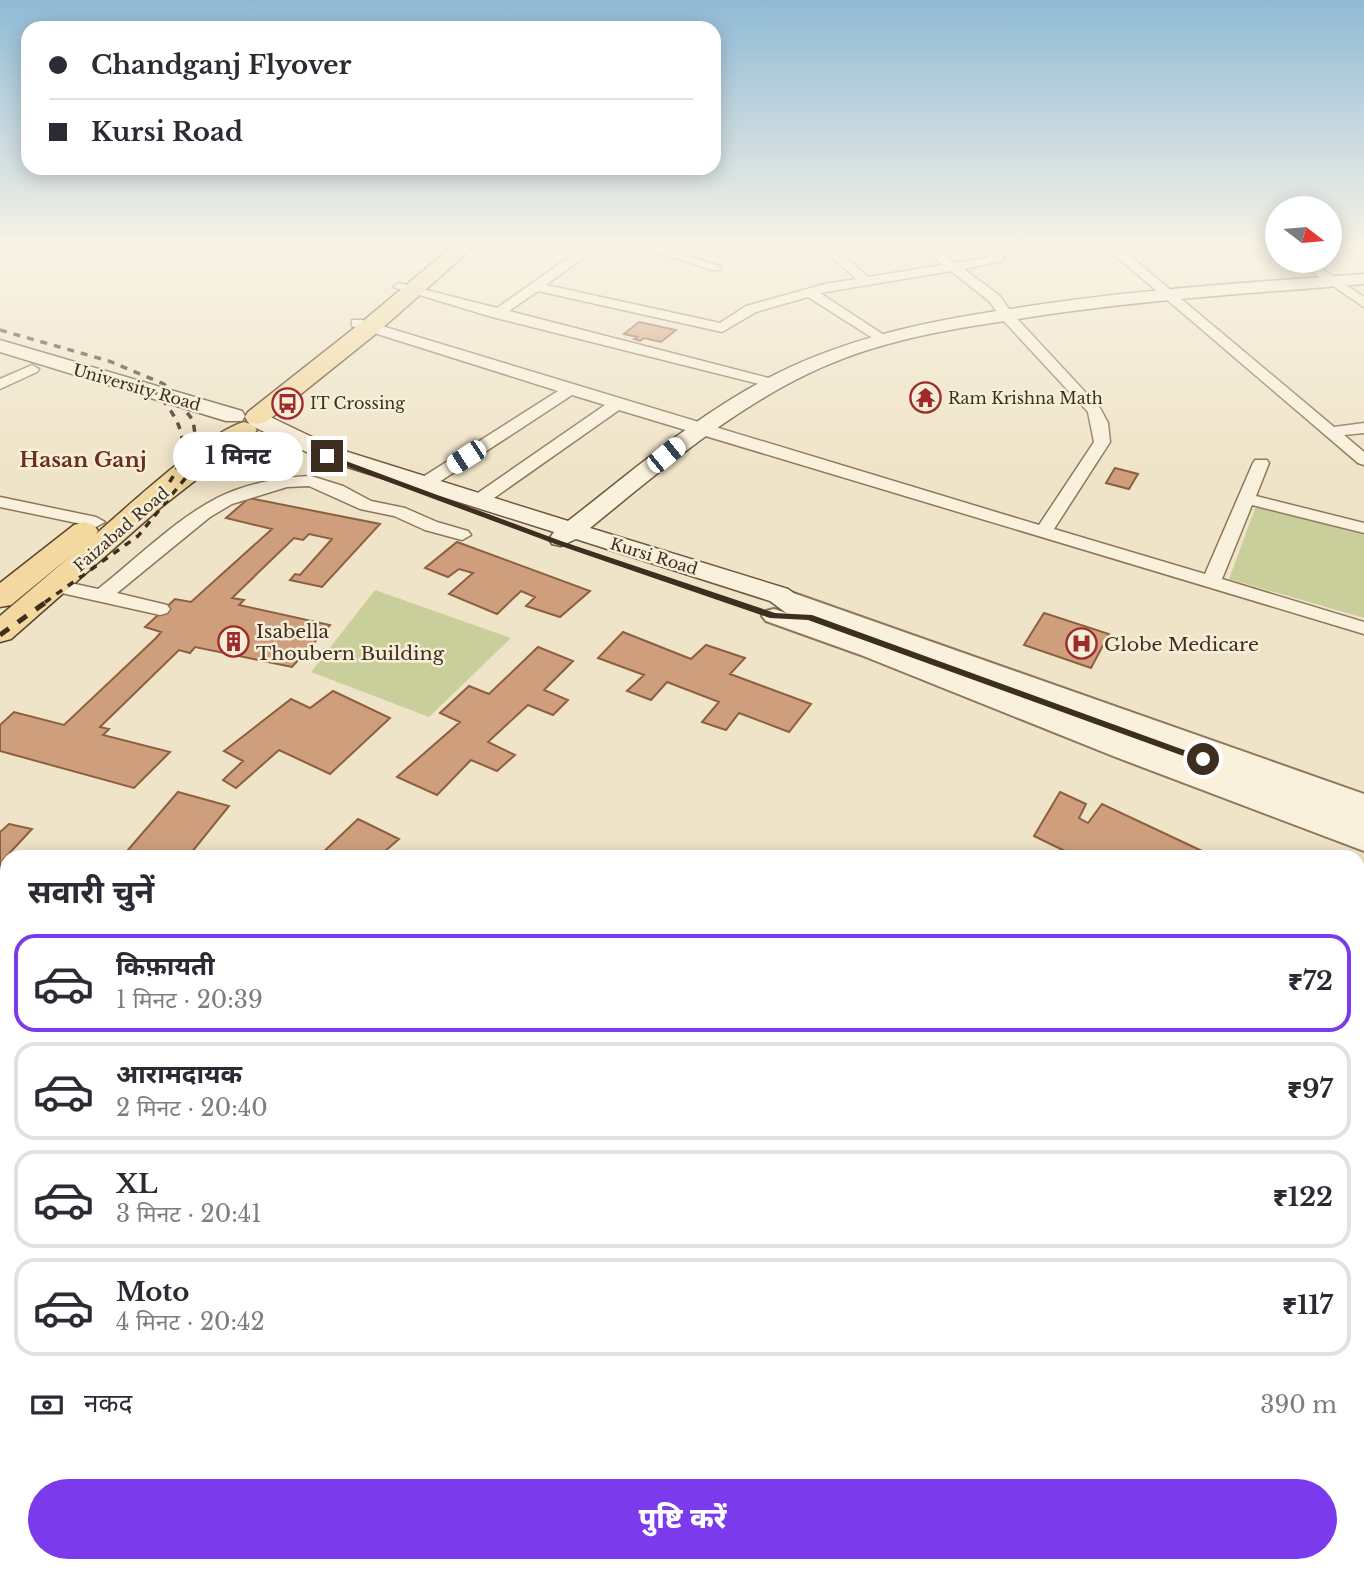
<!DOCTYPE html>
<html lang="hi">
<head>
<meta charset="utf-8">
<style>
  body { margin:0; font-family:"Libre Baskerville","Noto Sans Devanagari",serif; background:#f2f2f3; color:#2b2b33; height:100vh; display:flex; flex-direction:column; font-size:26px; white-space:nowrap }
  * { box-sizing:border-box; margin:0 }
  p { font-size:23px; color:#7c7c81 }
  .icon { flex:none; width:38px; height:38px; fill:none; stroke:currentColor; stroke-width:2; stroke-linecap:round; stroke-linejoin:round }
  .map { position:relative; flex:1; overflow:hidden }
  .details { position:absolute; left:0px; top:850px; width:1365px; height:723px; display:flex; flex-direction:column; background:#fff; border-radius:21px 21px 0 0; box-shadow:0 4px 18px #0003 }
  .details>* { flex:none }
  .guide { position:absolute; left:21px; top:21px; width:700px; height:154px; border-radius:21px; box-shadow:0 4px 18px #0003; display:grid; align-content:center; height:154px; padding:0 28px; background:#fff }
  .needle { width:46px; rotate:106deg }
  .tools { position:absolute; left:1265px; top:196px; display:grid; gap:14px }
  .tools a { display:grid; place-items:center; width:77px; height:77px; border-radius:50%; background:#fff; box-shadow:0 4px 18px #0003; font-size:35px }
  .end { position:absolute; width:32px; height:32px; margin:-16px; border:9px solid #3d2e20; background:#fff; box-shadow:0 0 0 4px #fff }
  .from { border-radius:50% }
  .bubble { position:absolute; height:49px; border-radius:24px; background:#fff; box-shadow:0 4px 18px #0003; font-size:23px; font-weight:800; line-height:49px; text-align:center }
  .car { position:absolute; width:21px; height:42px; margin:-21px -10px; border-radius:9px; box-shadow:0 0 5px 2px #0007; background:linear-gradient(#fff 24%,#345 0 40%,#fff 0 76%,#345 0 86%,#fff 0) }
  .guide b { display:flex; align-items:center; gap:24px; height:66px; font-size:26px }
  .guide b+b { border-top:2px solid #e1e1e2 }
  .guide i { width:18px; height:18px; background:#2b2b33 }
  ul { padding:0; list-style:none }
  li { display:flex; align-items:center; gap:21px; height:98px; margin:0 14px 10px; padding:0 14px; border:4px solid #e1e1e2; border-radius:21px }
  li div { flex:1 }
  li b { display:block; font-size:26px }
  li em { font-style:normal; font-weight:800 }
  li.selected { border-color:#7c3aed }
  li>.icon { width:63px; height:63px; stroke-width:1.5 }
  h2 { padding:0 28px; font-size:32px; line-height:84px }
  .pay { display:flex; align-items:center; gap:18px; height:77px; padding:0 28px; font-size:26px }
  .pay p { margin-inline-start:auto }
  .primary-button { display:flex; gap:14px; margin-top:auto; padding:14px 28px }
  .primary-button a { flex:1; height:80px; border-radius:42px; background:#7c3aed; color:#fff; font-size:28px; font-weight:800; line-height:80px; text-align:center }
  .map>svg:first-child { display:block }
  .green { fill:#c9cf9b }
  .building { fill:#cf9f7d; stroke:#8d5f41; stroke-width:2 }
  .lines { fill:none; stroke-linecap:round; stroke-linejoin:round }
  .minor-casing { stroke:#8d765c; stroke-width:3 }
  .tertiary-casing { stroke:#8d765c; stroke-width:4 }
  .secondary-casing { stroke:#6f573f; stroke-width:3 }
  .primary-casing { stroke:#5b4430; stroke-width:3 }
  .minor { fill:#faf1dc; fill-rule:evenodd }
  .tertiary { fill:#faf1dc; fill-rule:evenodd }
  .secondary { fill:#faf1dc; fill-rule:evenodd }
  .primary { fill:#f3d9a0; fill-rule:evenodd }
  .rail-far1 { stroke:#3d2e20; stroke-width:3.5; stroke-dasharray:7 7; stroke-linecap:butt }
  .rail { stroke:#3d2e20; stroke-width:5; stroke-dasharray:11 11; stroke-linecap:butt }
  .route { fill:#3d2e20 }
  .labels { text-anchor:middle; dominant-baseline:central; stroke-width:5; stroke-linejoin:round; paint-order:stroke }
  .far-street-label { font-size:16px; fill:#3d2e20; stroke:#f7eed8 }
  .far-poi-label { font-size:16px; fill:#3d2e20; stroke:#f7eed8; text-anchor:start }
  .poi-label { font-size:19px; fill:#3d2e20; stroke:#f7eed8; text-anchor:start }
  .far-district-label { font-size:21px; font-weight:bold; fill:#6b2e1e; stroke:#f7eed8 }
</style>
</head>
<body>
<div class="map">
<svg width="1364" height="1572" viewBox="0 0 1364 1572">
  <rect width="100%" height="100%" fill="#f0e4c8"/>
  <path class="green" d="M 1256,506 L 1364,535 L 1364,618 L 1229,579 Z
    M 375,590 L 511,638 L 429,717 L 311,672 Z"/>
  <path class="building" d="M 639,322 L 676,330 L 661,342 L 644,338 L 640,341 L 634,339 L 637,337 L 624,334 Z
    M 1115,468 L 1138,474 L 1129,489 L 1106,483 Z
    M 249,498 L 380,524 L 322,587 L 290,580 L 295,574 L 300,575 L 332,539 L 309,534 L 303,540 L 294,538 L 232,598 L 244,600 L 239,605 L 330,625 L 292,667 L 195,647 L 190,653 L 179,650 L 100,727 L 109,729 L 103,735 L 170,752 L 134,788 L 0,751 L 0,725 L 14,712 L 64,725 L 156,638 L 161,632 L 145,627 L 175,599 L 191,602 L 272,529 L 226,518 Z
    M 457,542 L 590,591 L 560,617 L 526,606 L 535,597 L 521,591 L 497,614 L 449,594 L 473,573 L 459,569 L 448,577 L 425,568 Z
    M 1044,613 L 1109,634 L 1091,668 L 1024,645 Z
    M 623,632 L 691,659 L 706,645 L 745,658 L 730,674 L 811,704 L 789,732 L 739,713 L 726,730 L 702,722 L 719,702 L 667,682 L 651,700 L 627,691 L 644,675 L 598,658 Z
    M 538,647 L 573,661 L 544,690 L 568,700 L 553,715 L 528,705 L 488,742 L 515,755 L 497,771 L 471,760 L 437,795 L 397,777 L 460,722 L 440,713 L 469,686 L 489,694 Z
    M 333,691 L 390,718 L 330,774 L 279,750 L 236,788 L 223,780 L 243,761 L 224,751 L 291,699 L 310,708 Z
    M 178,792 L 229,806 L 187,858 L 121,858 Z
    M 1060,792 L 1086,804 L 1079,818 L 1088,823 L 1102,804 L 1217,858 L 1079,858 L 1034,836 Z
    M 358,819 L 399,839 L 377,858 L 317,858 Z
    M 9,824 L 32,829 L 4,859 L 7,860 L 7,872 L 0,880 L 0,832 Z
    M 1358,921 L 1364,924 L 1364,1012 L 1358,1030 Z"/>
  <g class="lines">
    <defs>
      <path id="minor" d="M 586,245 L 600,245 L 546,285 L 720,323 L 746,306 L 825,284 L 856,279 L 819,245 L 832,245 L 868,277 L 943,265 L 919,245 L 933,245 L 956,263 L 990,257 L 980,245 L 993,245 L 1004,258 L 1002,261 L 964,269 L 1000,296 L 1011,312 L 1100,408 L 1108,423 L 1110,442 L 1054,529 L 1205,574 L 1253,463 L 1255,460 L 1267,460 L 1269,463 L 1256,496 L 1364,523 L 1364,533 L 1252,505 L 1222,579 L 1364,622 L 1364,634 L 619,410 L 484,505 L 472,505 L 469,501 L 472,497 L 605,405 L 572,395 L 430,488 L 418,488 L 416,484 L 418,480 L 558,391 L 352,326 L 352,320 L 362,320 L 1039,525 L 1094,442 L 1088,412 L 1001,318 L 990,302 L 951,271 L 820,293 L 887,337 L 887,343 L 882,344 L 808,297 L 756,312 L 722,332 L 538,291 L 509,311 L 780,381 L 782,384 L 780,387 L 775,388 L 492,317 L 393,287 L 399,283 L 497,308 Z
        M 636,245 L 656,245 L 722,267 L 720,270 L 712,270 Z
        M 1103,245 L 1117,245 L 1334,427 L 1364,423 L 1364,433 L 1344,435 L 1364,452 L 1364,465 L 1358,463 Z
        M 1296,261 L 1310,261 L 1364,297 L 1364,307 Z
        M 32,365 L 39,369 L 37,372 L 0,389 L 0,379 Z
        M 311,476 L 343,486 L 371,501 L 405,508 L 437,522 L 468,531 L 471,535 L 462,540 L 425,530 L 394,516 L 360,509 L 309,486 L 287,487 L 232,504 L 210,517 L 117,593 L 167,605 L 170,609 L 167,613 L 160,615 L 57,592 L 48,586 L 57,580 L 98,589 C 135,560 176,519 217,498 C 245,484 281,477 311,476 Z
        M 0,497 L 96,517 L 105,522 L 96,527 L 0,507 Z
        M 915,1566 L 954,1566 L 952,1572 L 913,1572 Z"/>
      <path id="tertiary" d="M 779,588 L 1364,794 L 1364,816 L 771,600 L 767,595 L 771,590 Z
        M 774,609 L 879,643 L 1364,828 L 1364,851 L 1113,756 L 861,655 L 766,621 L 762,616 L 766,611 Z"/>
      <path id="secondary" d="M 1364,274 L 1364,284 C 1244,294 1124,301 1005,321 C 944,330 882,341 825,366 C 737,404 664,468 590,528 L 788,589 L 818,611 L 1062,695 L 1364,807 L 1364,832 L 1042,709 L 800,623 L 770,601 L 576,539 L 561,546 L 552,544 L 549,539 L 554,532 L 319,458 L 250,425 L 247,420 L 250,415 L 266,415 L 335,448 L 568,521 C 635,469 700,412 776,374 C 850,337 929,321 1010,309 C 1127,290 1246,283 1364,274 Z
        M 0,340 L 242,411 L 245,416 L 242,421 L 226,421 L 0,352 Z"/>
      <path id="primary" d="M 454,245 L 476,245 L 378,332 L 266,422 L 257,424 L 248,422 L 245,417 L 248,412 L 362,322 Z
        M 244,422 L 253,425 L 257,430 L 253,435 L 160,508 L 11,639 L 0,642 L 0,616 L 73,554 L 11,605 L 0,607 L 0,583 L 74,525 L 84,522 L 94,525 L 98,531 L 96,534 C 126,508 209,431 244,422 Z"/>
    </defs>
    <use href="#minor" class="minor-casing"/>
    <use href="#tertiary" class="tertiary-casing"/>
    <use href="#secondary" class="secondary-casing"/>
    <use href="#primary" class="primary-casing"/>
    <use href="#minor" class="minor"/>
    <use href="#tertiary" class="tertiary"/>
    <use href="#secondary" class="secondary"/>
    <use href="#primary" class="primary"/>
    <path class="rail-far1" d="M 0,330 L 109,361 L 164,384 L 193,420 L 197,448 L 188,475 L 138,536 L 44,603
      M 140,382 C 152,388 160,396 168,407 C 189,435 186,460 166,487"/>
    <path class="rail" d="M 0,635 L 46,602"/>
  </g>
  <linearGradient id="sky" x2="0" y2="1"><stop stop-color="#8fbad6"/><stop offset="0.53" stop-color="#f8f3e6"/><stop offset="1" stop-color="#f8f3e6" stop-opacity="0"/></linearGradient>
  <rect width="1364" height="465" fill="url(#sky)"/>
  <path class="route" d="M 327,454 L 561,541 L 775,613 L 812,615 L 1209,759 L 1207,762 L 1200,762 L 808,620 L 770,618 L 555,544 L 324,458 Z"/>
  <defs>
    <symbol id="temple-ring" viewBox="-11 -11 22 22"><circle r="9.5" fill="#f7eed8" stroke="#9e2a2b" stroke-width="1.5"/><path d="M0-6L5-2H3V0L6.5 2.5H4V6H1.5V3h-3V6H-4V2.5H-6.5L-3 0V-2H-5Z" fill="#9e2a2b"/></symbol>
    <symbol id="bus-ring" viewBox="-11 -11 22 22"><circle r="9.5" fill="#f7eed8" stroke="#9e2a2b" stroke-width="1.5"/><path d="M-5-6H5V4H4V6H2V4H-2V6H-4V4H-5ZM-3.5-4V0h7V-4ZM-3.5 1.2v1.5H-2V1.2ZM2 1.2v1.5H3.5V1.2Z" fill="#9e2a2b"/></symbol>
    <symbol id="building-ring" viewBox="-11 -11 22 22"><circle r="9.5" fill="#f7eed8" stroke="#9e2a2b" stroke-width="1.5"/><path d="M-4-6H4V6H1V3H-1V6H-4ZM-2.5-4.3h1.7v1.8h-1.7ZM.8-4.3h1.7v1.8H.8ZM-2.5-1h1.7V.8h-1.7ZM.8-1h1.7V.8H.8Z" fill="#9e2a2b"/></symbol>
    <symbol id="hospital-ring" viewBox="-11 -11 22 22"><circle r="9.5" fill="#f7eed8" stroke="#9e2a2b" stroke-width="1.5"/><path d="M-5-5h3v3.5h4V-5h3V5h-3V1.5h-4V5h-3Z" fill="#9e2a2b"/></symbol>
  </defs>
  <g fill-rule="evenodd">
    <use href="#temple-ring" x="908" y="380" width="35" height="35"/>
    <use href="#bus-ring" x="270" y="386" width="35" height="35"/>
    <use href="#building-ring" x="216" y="624" width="35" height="35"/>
    <use href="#hospital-ring" x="1064" y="626" width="35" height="35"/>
  </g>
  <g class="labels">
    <g class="far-street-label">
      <text transform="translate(137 387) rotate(16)">University Road</text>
      <text transform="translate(121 529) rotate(-41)">Faizabad Road</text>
      <text transform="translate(654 556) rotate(17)">Kursi Road</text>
    </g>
    <g class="far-poi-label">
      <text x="948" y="398">Ram Krishna Math</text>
      <text x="310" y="403">IT Crossing</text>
    </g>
    <g class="poi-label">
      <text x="256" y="631">Isabella<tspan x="256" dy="22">Thoubern Building</tspan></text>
      <text x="1104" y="644">Globe Medicare</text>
    </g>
    <g class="far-district-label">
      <text x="83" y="460">Hasan Ganj</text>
    </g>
  </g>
</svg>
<div class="tools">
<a><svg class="needle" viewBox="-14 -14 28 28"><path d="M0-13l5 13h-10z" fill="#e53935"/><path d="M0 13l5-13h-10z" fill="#7c7c81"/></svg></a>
</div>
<i class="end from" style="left:1203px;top:759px"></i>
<i class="end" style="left:327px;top:456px"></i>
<div class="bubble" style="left:173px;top:432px;width:130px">1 मिनट</div>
<i class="car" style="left:666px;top:455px;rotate:51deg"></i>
<i class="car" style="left:466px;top:457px;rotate:237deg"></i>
<div class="guide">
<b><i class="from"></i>Chandganj Flyover</b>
<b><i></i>Kursi Road</b>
</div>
<section class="details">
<h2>सवारी चुनें</h2>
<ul>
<li class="selected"><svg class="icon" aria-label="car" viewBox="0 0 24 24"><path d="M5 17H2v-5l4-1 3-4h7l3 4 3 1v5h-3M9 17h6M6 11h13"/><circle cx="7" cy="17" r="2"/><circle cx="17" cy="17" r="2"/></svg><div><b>किफ़ायती</b><p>1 मिनट · 20:39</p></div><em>₹72</em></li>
<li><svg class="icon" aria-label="car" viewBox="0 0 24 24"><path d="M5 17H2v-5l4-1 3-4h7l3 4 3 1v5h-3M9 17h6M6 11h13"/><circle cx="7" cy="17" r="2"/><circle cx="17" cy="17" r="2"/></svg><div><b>आरामदायक</b><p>2 मिनट · 20:40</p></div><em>₹97</em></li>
<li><svg class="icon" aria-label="car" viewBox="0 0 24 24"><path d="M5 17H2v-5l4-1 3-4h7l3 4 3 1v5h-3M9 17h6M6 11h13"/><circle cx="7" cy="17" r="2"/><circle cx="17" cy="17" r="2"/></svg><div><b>XL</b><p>3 मिनट · 20:41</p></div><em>₹122</em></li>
<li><svg class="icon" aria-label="car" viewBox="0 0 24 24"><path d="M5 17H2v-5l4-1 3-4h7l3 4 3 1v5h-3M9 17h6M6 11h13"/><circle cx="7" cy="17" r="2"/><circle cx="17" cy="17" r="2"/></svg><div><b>Moto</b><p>4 मिनट · 20:42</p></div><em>₹117</em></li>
</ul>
<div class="pay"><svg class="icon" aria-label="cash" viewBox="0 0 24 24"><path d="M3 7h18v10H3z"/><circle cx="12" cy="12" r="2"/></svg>नकद<p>390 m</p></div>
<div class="primary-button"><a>पुष्टि करें</a></div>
</section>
</div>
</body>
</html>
